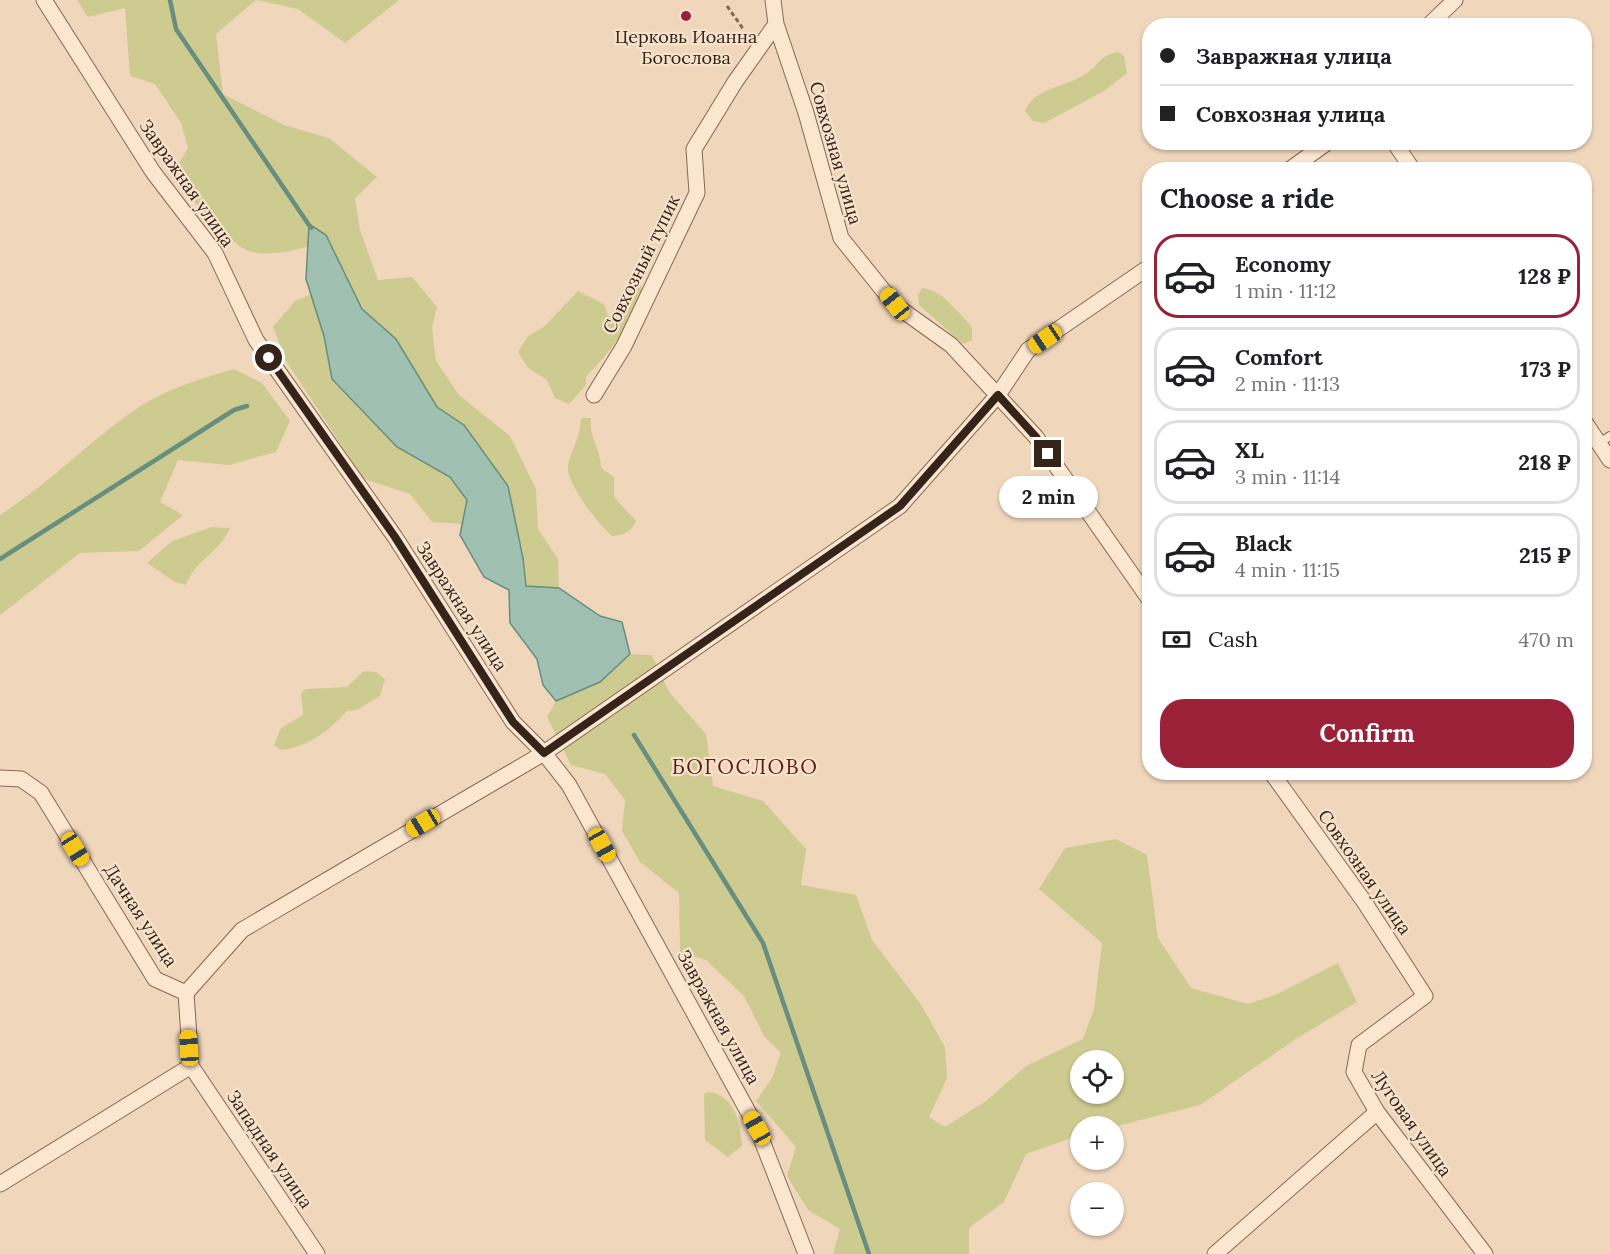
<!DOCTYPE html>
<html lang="en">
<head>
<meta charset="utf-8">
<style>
  body { margin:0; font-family:Lora,serif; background:#f6f6f6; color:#202124; height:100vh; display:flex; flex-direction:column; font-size:22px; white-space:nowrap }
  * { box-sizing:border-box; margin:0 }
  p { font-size:20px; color:#757577 }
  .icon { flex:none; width:33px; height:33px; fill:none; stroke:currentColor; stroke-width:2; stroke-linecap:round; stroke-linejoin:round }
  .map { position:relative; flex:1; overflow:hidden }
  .side { position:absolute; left:1142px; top:162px; width:450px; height:618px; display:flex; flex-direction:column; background:#fff; border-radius:24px; box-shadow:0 2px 4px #0004 }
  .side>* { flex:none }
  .banner { position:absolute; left:1142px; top:18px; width:450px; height:132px; border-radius:24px; box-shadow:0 2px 4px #0004; display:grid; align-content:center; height:132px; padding:0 18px; background:#fff }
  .buttons { position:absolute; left:1070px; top:1050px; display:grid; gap:12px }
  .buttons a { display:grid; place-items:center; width:54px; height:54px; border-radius:50%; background:#fff; box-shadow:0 2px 4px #0004; font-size:30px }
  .end { position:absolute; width:27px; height:27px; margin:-14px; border:8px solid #36231a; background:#fff; box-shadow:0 0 0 3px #fff }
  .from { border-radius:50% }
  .bubble { position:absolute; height:42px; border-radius:21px; background:#fff; box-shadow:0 2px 4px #0004; font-size:20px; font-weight:800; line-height:42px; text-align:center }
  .car { position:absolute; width:18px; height:36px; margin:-18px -9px; border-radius:8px; box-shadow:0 0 4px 2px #0007; background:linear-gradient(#f5c518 24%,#345 0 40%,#f5c518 0 76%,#345 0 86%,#f5c518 0) }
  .banner b { display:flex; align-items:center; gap:21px; height:57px; font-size:22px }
  .banner b+b { border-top:2px solid #e0e0e0 }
  .banner i { width:15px; height:15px; background:#202124 }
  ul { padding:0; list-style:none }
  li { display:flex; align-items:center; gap:18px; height:84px; margin:0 12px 9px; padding:0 6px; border:3px solid #e0e0e0; border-radius:24px }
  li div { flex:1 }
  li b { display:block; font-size:22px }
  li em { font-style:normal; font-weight:800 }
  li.on { border-color:#9a2137 }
  li>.icon { width:54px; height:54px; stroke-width:1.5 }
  h2 { padding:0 18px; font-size:27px; line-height:72px }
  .pay { display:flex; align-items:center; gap:15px; height:66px; padding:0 18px; font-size:22px }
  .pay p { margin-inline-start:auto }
  .button { display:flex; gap:12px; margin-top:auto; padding:12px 18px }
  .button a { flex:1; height:69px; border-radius:24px; background:#9a2137; color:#fff; font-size:24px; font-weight:800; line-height:69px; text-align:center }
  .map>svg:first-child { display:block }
  .green { fill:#cecb90; fill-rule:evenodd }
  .water { fill:#a0c1b1; stroke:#678e7e; stroke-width:1.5 }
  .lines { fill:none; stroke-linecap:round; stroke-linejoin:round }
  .stream { stroke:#678e7e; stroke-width:4.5 }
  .service-casing { stroke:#886755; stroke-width:10 }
  .minor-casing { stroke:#886755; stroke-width:17 }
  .path { stroke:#886755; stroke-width:3; stroke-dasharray:4.5 3; stroke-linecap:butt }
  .service { stroke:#fbe6cf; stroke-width:8 }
  .minor { stroke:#fbe6cf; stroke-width:15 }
  .route { stroke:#36231a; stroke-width:8 }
  .poi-dot { fill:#9a2137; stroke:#f7e3cc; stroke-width:2 }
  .labels { text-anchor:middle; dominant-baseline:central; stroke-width:4.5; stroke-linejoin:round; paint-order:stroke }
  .poi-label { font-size:18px; fill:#36231a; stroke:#f7e3cc }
  .street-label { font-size:18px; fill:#36231a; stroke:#f7e3cc }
  .quarter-label { font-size:21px; letter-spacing:1.5px; fill:#651a17; stroke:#f7e3cc }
</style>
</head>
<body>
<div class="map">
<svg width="1610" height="1254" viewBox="0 0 1610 1254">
  <rect width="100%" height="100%" fill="#f0d7bc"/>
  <path class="green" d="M 77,0 L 399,0 L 345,43 L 298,9 L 256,0 L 216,34 L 223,94 L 284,125 L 329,138 L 377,177 L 355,198 L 360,230 L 378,280 L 412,277 L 437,307 L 432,327 L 436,361 L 459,395 L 510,436 L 536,489 L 538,529 L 558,559 L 559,588 L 526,586 L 523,558 L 508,486 L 464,425 L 437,407 L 396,339 L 362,309 L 326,235 L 309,224 L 308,246 C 294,252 263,256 249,251 C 226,242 191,196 171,177 L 188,148 L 181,123 L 155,84 L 130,76 L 125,8 L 88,17 Z
    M 1118,52 L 1124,56 L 1127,73 L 1104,91 L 1044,123 L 1033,121 L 1025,111 C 1035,87 1064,88 1084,75 C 1100,66 1096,57 1118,52 Z
    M 635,282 L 644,289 C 631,322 612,352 586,376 L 586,385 L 569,404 L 555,398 L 547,380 L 528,368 L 518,352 L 528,336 L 545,326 L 578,291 L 604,304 L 608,316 L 610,316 Z
    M 922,288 C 941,289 959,313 972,327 L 972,340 L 963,344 L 919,305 L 918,295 Z
    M 311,294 L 324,336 L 332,379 L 397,447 L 450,477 L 467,500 L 462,524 L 432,522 L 410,494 L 364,479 L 286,361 L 273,327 L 295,301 Z
    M 234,369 L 262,383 L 290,421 L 276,452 L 229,465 L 178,460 L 160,502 L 183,515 L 139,551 L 80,553 L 0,615 L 0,515 C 50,483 90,440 139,407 C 167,389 202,378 234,369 Z
    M 581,418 L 591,418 C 588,437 601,448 601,468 L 614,477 L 614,497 L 636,521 C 632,532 623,535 612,536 C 599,525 565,482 568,465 C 572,449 581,435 581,418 Z
    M 212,527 L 230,528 C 218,555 197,557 186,585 L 175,582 L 147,563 L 172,541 Z
    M 630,654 L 652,655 L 669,692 L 706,734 L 713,786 L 763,801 L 806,849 L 801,885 L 856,895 L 872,940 L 920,1003 L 945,1047 L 947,1078 L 929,1117 L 945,1127 L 986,1101 L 1026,1066 L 1083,1039 L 1094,1009 L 1102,943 L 1039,889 L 1065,848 L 1116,839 L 1147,855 L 1158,938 L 1191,988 L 1248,1004 L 1277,994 L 1338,963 L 1357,1002 L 1296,1039 L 1200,1105 L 1113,1127 L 1080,1126 L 1080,1135 L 1026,1154 L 1004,1202 L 969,1228 L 969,1254 L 833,1254 L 840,1229 L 808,1210 L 787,1176 L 796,1147 L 756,1101 L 772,1078 L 781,1053 L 764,1036 L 744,996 L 706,960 L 680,952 L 679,893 L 640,862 L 622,831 L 625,800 L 605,774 L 571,765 L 547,717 L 556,701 L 600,682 ZM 1080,1060 L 1113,1060 L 1113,1094 L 1080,1094 Z
    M 364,671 L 376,672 L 385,679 L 380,696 L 357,710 L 347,711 C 330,730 307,748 281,750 L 274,745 L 281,728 L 303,715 L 301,693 L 306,689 L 347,687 Z
    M 708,1092 C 735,1095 740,1122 742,1146 L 728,1157 L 705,1140 L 704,1094 Z"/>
  <path class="water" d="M 309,224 L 326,235 L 362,309 L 396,339 L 437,407 L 464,425 L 508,486 L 523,558 L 526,586 L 559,588 L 600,616 L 622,622 L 630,654 L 600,682 L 556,701 L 543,685 L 537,659 L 510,623 L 509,590 L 484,577 L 460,535 L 467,500 L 450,477 L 397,447 L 332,379 L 324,336 L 306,279 Z"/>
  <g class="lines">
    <path class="stream" d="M 170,0 L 176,29 L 311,228
      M 0,559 L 234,410 L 247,406
      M 634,735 L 763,943 L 869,1254"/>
    <defs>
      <path id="service" d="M 1599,443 L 1610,436"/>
      <path id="minor" d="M 44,0 L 153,172 L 215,253 L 256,340 L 395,537 L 513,722 L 544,753 L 569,785 L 757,1128 L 806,1254
        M 773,0 L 776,24 L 806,113 L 841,238 L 895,305 L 951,345 L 1036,437 L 1149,599
        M 1428,26 L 1455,0
        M 1394,142 L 1413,170
        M 1289,170 L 1328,142
        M 594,395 L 624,346 L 697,193 L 694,149 L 735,82 L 776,24
        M 1584,421 L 1610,460
        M 1271,772 L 1363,900 L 1425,996 L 1359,1045 L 1354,1072 L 1377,1112 L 1485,1254
        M 0,778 L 21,779 L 41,793 L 155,979 L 186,993
        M 191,1066 L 186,993 L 242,930 L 544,753 L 900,506 L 998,395 L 1028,350 L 1149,267
        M 191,1066 L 317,1254
        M 0,1184 L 191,1066
        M 1215,1254 L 1377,1112"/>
    </defs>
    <use href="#service" class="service-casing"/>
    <use href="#minor" class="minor-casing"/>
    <path class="path" d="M 727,6 L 744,30"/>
    <use href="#service" class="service"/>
    <use href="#minor" class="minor"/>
  </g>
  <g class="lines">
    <path class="route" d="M 269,358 L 395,537 L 513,722 L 544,753 L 900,506 L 998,395 L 1036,437 L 1048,454"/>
  </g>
  <circle class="poi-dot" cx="686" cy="16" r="6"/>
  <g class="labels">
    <g class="poi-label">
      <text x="686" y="36">Церковь Иоанна<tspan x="686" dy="21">Богослова</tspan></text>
    </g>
    <g class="street-label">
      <text transform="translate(836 153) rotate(74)">Совхозная улица</text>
      <text transform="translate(187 183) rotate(55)">Завражная улица</text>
      <text transform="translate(641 264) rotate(-64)">Совхозный тупик</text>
      <text transform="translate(462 606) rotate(57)">Завражная улица</text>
      <text transform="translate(1365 872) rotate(55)">Совхозная улица</text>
      <text transform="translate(141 915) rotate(57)">Дачная улица</text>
      <text transform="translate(719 1017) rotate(61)">Завражная улица</text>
      <text transform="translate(1412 1123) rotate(55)">Луговая улица</text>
      <text transform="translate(270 1149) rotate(56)">Западная улица</text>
    </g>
    <g class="quarter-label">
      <text x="745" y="766">БОГОСЛОВО</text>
    </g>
  </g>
</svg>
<div class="buttons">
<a><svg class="icon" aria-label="locate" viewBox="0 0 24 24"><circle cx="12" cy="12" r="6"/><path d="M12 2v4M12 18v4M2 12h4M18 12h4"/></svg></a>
<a>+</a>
<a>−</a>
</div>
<i class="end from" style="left:269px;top:358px"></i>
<i class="end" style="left:1048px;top:454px"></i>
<div class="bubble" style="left:999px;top:476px;width:99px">2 min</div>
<i class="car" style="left:895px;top:304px;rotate:321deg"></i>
<i class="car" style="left:1045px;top:339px;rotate:236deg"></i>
<i class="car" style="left:423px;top:823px;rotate:239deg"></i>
<i class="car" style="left:602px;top:845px;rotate:151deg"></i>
<i class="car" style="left:75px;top:849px;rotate:148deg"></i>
<i class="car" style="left:189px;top:1048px;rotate:356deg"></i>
<i class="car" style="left:757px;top:1128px;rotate:331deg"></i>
<div class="banner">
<b><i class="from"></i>Завражная улица</b>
<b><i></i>Совхозная улица</b>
</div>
<section class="side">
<h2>Choose a ride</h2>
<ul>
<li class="on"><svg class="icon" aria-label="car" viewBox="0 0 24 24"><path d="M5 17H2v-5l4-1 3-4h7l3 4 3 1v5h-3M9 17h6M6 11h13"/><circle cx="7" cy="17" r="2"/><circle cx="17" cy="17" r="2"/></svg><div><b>Economy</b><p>1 min · 11:12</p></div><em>128 ₽</em></li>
<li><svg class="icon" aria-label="car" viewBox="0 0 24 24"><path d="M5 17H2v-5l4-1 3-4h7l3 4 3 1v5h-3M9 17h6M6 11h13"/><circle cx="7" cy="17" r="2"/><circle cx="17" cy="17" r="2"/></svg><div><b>Comfort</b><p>2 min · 11:13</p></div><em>173 ₽</em></li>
<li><svg class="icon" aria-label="car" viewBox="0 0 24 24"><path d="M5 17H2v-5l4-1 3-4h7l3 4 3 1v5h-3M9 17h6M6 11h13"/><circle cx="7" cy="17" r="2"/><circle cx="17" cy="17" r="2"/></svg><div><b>XL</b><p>3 min · 11:14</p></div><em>218 ₽</em></li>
<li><svg class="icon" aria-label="car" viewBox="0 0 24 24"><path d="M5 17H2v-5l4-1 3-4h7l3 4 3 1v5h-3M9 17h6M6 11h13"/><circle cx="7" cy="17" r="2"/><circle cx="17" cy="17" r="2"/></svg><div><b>Black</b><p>4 min · 11:15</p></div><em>215 ₽</em></li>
</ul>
<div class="pay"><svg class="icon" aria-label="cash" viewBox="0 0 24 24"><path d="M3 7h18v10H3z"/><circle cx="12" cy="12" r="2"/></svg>Cash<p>470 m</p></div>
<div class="button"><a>Confirm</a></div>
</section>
</div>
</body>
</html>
